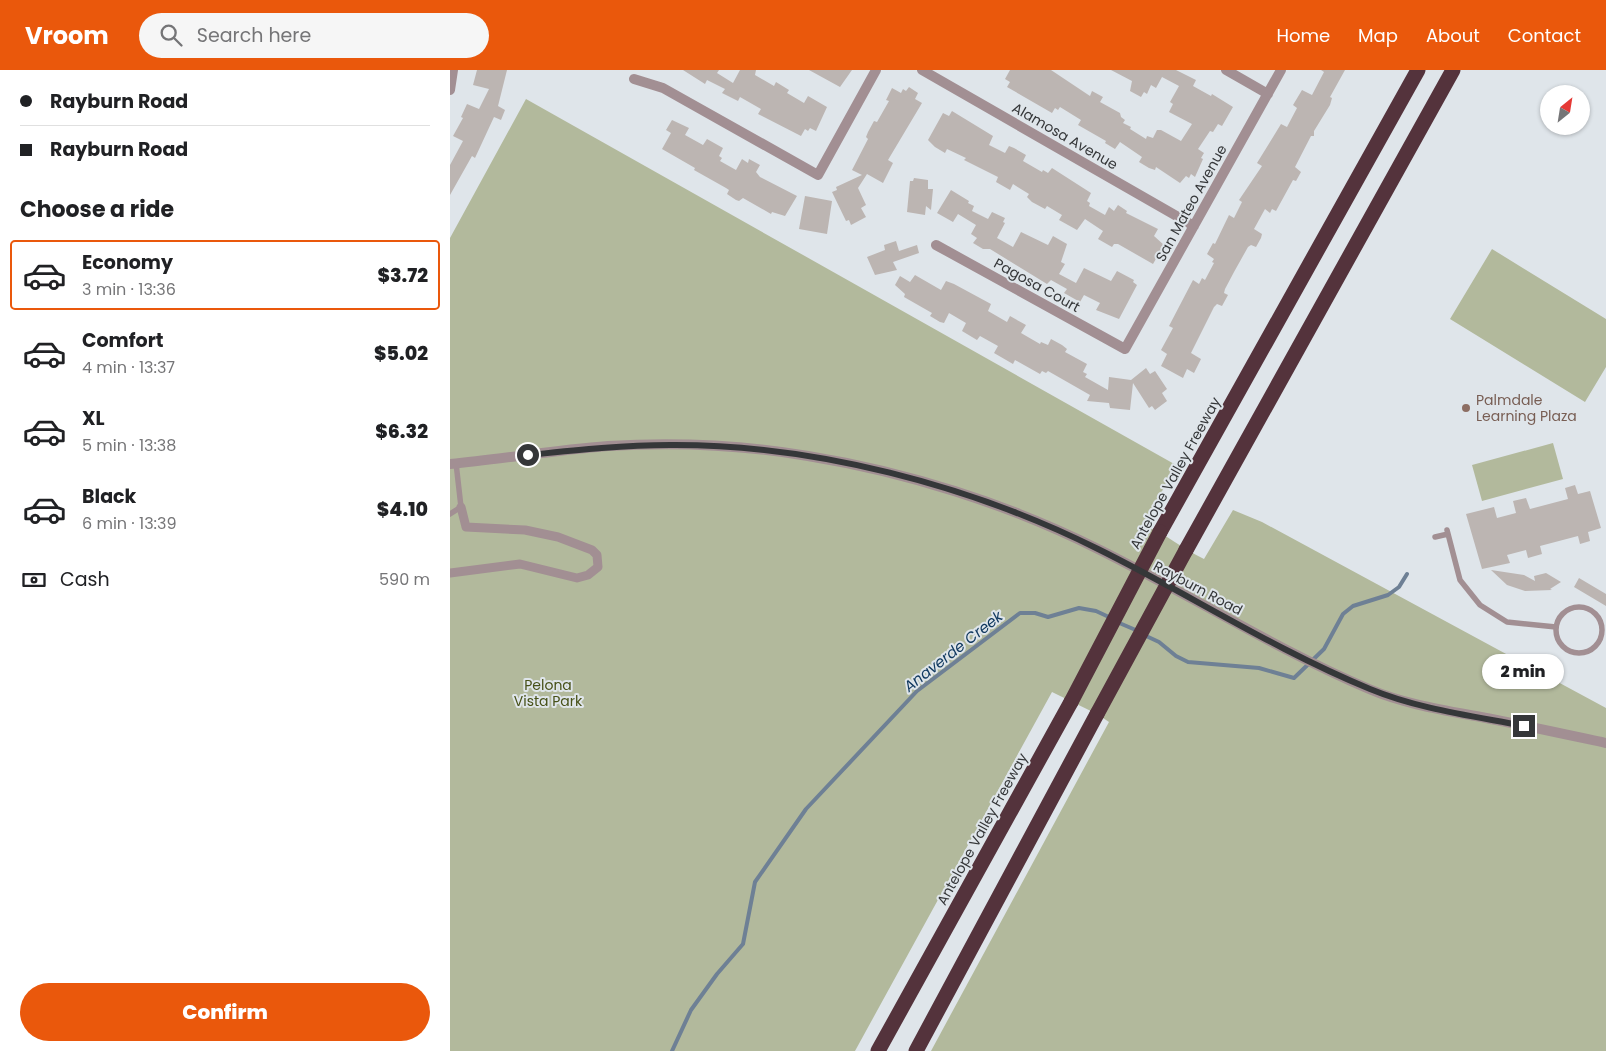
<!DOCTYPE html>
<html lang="en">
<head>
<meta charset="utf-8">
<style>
  body { margin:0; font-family:Poppins,sans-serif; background:#f6f6f6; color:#202124; height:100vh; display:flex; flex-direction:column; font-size:19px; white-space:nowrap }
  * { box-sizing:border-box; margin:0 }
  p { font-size:16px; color:#757577 }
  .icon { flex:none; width:28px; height:28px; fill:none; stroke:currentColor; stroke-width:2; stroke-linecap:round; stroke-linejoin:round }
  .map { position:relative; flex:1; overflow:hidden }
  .panel { display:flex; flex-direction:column; background:#fff; width:450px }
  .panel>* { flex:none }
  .hud { display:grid; align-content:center; height:110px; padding:0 20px; background:#fff }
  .needle { width:32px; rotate:30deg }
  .buttons { position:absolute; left:1090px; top:15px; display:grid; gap:10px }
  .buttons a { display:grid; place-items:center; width:50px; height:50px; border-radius:50%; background:#fff; box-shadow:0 1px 4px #0004; font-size:25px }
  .end { position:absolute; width:22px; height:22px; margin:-11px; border:6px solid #353739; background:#fff; box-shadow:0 0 0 2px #fff }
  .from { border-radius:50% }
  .bubble { position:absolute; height:35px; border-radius:18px; background:#fff; box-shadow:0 1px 4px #0004; font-size:16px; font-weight:800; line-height:35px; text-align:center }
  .hud b { display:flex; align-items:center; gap:18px; height:48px; font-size:19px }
  .hud b+b { border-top:1px solid #e0e0e0 }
  .hud i { width:12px; height:12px; background:#202124 }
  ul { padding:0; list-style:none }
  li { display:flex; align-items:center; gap:15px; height:70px; margin:0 10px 8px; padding:0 10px; border:2px solid transparent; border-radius:5px }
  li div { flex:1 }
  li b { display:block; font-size:19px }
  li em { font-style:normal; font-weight:800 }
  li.selected { border-color:#ea580c }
  li>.icon { width:45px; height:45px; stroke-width:1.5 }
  h2 { padding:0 20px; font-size:22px; line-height:60px }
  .pay { display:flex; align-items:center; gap:12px; height:55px; padding:0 20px; font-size:19px }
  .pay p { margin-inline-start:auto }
  .button { display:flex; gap:10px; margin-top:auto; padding:10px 20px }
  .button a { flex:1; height:58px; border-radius:30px; background:#ea580c; color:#fff; font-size:20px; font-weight:800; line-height:58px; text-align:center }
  header { display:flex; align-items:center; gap:30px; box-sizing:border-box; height:70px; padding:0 25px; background:#ea580c; color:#fff }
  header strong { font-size:24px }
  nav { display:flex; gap:28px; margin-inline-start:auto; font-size:18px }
  .search { width:350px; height:45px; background:#f6f6f6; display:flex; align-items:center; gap:12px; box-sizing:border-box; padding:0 18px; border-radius:28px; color:#757577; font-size:19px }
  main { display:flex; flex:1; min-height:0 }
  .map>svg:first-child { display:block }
  .green { fill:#b2b99c }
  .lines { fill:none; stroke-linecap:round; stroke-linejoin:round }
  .stream { stroke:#6e8095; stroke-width:4 }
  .building { fill:#bcb5b2 }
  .service { stroke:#a28f93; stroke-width:5.5 }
  .pedestrian { stroke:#a28f93; stroke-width:9 }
  .minor { stroke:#a28f93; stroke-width:10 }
  .tertiary { stroke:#a28f93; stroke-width:10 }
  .motorway { stroke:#54333c; stroke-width:15 }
  .motorway-bridge { stroke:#54333c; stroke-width:15 }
  .route { stroke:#353739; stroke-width:6 }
  .education-dot { fill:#8d6e63; stroke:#dfe5ea; stroke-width:2 }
  .labels { text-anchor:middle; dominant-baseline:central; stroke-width:4; stroke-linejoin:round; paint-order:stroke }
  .street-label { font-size:14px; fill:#353739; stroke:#dfe5ea }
  .education-label { font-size:14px; fill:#785e54; stroke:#dfe5ea; text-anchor:start }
  .park-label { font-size:14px; fill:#475118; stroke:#dfe5ea }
  .water-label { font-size:15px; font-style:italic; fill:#123a60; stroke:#dfe5ea }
</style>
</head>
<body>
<header>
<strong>Vroom</strong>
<div class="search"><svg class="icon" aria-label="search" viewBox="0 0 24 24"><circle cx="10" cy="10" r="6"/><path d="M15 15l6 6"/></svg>Search here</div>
<nav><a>Home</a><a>Map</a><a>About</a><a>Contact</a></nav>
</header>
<main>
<section class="panel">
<div class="hud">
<b><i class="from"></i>Rayburn Road</b>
<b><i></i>Rayburn Road</b>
</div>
<h2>Choose a ride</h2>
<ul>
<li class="selected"><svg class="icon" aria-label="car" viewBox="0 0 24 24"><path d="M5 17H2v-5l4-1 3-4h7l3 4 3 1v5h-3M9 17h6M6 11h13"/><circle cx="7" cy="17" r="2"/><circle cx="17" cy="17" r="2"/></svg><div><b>Economy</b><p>3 min · 13:36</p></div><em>$3.72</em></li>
<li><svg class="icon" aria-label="car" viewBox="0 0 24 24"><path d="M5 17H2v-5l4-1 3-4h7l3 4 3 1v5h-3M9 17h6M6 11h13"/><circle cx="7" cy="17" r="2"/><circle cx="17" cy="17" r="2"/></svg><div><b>Comfort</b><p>4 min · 13:37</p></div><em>$5.02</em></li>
<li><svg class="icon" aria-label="car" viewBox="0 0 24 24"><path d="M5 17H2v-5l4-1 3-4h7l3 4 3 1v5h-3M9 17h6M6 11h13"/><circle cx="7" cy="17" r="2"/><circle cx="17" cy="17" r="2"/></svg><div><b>XL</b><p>5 min · 13:38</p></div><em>$6.32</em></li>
<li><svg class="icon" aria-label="car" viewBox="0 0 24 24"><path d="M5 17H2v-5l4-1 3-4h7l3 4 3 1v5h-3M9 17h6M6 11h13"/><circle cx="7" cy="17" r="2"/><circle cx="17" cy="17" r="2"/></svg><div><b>Black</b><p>6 min · 13:39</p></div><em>$4.10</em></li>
</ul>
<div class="pay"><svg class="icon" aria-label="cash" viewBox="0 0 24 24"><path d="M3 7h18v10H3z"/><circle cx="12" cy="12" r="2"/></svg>Cash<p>590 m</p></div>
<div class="button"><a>Confirm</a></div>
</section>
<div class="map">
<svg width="1156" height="981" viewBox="0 0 1156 981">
  <rect width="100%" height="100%" fill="#dfe5ea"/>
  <path class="green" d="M 76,29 L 726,395 L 694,455 C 716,464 733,479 754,489 L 783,440 L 812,452 L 1156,638 L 1156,981 L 481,981 L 659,652 L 647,644 L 602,622 L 405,981 L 0,981 L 0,168 Z
    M 1042,179 L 1156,249 L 1156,297 L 1135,332 L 1000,249 Z
    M 1103,373 L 1113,409 L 1032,431 L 1022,395 Z"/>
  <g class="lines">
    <path class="stream" d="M 667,552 L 688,561
      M 694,565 L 709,572 L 726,586 L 738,592 L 809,598 L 844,608 L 874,579 L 893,544 L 903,536 L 938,525 L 949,517 L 957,504
      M 222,981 L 241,940 L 267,904 L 293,874 L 305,812 L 356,739 L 467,621 L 570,543 L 585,543 L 598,547 L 629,538 L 646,541 L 661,548"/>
  </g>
  <path class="building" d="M 27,0 L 57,0 L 48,36 L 55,40 L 51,50 L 44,47 L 25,88 L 22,86 L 0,125 L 0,95 L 13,71 L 3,66 L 13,48 L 11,47 L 17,34 L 29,39 L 39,19 L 23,15 Z
    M 233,0 L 269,0 L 267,3 L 283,13 L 290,0 L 306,0 L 305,5 L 324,16 L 326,12 L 339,20 L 337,23 L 354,33 L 358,26 L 377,37 L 366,61 L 360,58 L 358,61 L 355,59 L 351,66 L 308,44 L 311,39 L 290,27 L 288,31 L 272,23 L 275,19 L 257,10 L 255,14 Z
    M 359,0 L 402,0 L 390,17 Z
    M 560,0 L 601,0 L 640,26 L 642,21 L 653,27 L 650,32 L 670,43 L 671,47 L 675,50 L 673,53 L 681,57 L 680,59 L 696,69 L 697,66 L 703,68 L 707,60 L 711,60 L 731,71 L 742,54 L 719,42 L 723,34 L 720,32 L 729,16 L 712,7 L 706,18 L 701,15 L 697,24 L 694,22 L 691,27 L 680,21 L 682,11 L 661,0 L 726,0 L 746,10 L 743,16 L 761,26 L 762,24 L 783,37 L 772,56 L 768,54 L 763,62 L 760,61 L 748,79 L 754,83 L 751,88 L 753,89 L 745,107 L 741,104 L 739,108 L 736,106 L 730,113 L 706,97 L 705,100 L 699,98 L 689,92 L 692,87 L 670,72 L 665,79 L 655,73 L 656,71 L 628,55 L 631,50 L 610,37 L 608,40 L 605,38 L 602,43 L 557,17 L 560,12 L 555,9 Z
    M 871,0 L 895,0 L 880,27 L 882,28 L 880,35 L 864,61 L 864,66 L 861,66 L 845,97 L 851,102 L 846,111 L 843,110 L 826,141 L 822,139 L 820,143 L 815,139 L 804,159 L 812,164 L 811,168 L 806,177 L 801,175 L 798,177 L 784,202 L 775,219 L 774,223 L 778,225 L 772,236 L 767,234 L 764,237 L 741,283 L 751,289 L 744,303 L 737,299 L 733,308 L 711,296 L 717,284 L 711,280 L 723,258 L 719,256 L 743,210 L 749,214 L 752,208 L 755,210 L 764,193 L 762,192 L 764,189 L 757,184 L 763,173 L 765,174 L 779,145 L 784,148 L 792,132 L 789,130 L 812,96 L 807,93 L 831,54 L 837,57 L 847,38 L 843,35 L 852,20 L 862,25 L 874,2 Z
    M 459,17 L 468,23 L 465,29 L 472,33 L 438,90 L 443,93 L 433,113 L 417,104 L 408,118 L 416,135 L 411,138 L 416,147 L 401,155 L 399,150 L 396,151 L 382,122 L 387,120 L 386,117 L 412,105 L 402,100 L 418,69 L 416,67 L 418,62 L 424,51 L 427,52 L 439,31 L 436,30 L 442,18 L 451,23 L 453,19 L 456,21 Z
    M 502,41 L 543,66 L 539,75 L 555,83 L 559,76 L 564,78 L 576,85 L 573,91 L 592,102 L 593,100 L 598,103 L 602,98 L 641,123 L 637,131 L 640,133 L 639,136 L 655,145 L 659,137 L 664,141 L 668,135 L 677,141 L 676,143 L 708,159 L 704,166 L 714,175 L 703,194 L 668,174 L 664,174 L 662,177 L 648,169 L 653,161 L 635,149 L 627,160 L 609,150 L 612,145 L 597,136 L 595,139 L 582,132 L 577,127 L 579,124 L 563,114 L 560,120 L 546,112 L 548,107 L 514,90 L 516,88 L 497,79 L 495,83 L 485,77 L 478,70 L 493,43 L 499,46 Z
    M 222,50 L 239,58 L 235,65 L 253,75 L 257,69 L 273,78 L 269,86 L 272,88 L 270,91 L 286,100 L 292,89 L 298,93 L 299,89 L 310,95 L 306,102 L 310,107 L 347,126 L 335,146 L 322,142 L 321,144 L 293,128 L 289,131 L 286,130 L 277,124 L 279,120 L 276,118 L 244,100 L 245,98 L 212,79 L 221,63 L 216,60 Z
    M 464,108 L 478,110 L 478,119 L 483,119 L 481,140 L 476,136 L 475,145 L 457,142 L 460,111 L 463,111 Z
    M 501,120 L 519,131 L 518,133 L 524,136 L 522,141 L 538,149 L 542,142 L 555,148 L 553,152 L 555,153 L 547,168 L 563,177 L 571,162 L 598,175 L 603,166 L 617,174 L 611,192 L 615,194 L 609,204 L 626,213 L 634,198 L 661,211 L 667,201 L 684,210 L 683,212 L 687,215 L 669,249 L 646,240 L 650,233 L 634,225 L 630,232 L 614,223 L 617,219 L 601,210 L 597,214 L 540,179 L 533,179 L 523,173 L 527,168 L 521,164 L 526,155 L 508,144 L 503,152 L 487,143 Z
    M 355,126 L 382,131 L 377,164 L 349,159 Z
    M 446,171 L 449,181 L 467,175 L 469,183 L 443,192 L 447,200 L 425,205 L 417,187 L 435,180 L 434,175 Z
    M 465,205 L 491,220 L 496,211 L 504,214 L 541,234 L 538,241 L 557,252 L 560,246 L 576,255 L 571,263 L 590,274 L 591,272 L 598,275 L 601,269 L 612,275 L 617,279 L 615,282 L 637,294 L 633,302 L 637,304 L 635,307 L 658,320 L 659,307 L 681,310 L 696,298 L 700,304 L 705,301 L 717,319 L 712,323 L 717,331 L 705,340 L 702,336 L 699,338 L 683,313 L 680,340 L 660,338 L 659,333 L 637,331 L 640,325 L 598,301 L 596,303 L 592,301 L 590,304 L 565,290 L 563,294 L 544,283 L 548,276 L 530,266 L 527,270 L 512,261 L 516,253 L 499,243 L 494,253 L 490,252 L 480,246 L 482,243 L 454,227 L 455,224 L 445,215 L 450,206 L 460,212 Z
    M 1125,415 L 1128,424 L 1140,421 L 1151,458 L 1138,462 L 1140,471 L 1130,474 L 1128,466 L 1090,476 L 1092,484 L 1078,488 L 1076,480 L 1057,485 L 1060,493 L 1032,499 L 1016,444 L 1044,437 L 1047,448 L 1066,443 L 1063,431 L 1076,428 L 1080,439 L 1118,429 L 1115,418 Z
    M 1041,500 L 1074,505 L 1085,511 L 1084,506 L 1096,503 L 1111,512 L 1100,519 L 1102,520 L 1075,521 L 1057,515 Z
    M 1129,508 L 1156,524 L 1156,536 L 1124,517 Z"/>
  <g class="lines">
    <path class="service" d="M 0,444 L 11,437 L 6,393
      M 997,460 L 1010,510 L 1030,535 L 1057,552 L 1106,557
      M 985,467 L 998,464
      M1106 560a23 23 0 1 1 46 0a23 23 0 1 1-46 0Z"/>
    <path class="pedestrian" d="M 0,503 L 70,494 L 127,508 L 138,505 L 148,497 L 147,485 L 142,480 L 108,467 L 75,460 L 16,457 L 11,437"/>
    <path class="minor" d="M 472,0 L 744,156
      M 776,0 L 818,24
      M 184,9 L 213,18 L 368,105 L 426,0
      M 0,20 L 3,0
      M 486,175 L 675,279 L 831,0"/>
    <path class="tertiary" d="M 0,394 C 52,389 105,380 158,376 C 224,372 293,375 358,386 C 457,402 558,434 648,479 C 739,524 825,579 919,619 C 954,634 993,640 1031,647 C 1073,655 1114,664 1156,673"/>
    <path class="motorway" d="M 710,462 L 968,0
      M 736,480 L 1003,0
      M 428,981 L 621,632
      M 466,981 L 647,644"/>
    <path class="motorway-bridge" d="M 621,632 L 710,462
      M 647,644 L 736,480"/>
  </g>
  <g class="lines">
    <path class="route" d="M 78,385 C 126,380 172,375 220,375 C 363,374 520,415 648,479 C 739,524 825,580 920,619 C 968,639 1023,646 1074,656"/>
  </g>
  <circle class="education-dot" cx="1016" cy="338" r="5"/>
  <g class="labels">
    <g class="street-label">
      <text transform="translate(615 66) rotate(30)">Alamosa Avenue</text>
      <text transform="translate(741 133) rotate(-61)">San Mateo Avenue</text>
      <text transform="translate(587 215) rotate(29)">Pagosa Court</text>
      <text transform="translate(725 403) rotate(-61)">Antelope Valley Freeway</text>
      <text transform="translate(748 518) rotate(28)">Rayburn Road</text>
      <text transform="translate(532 759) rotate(-61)">Antelope Valley Freeway</text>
    </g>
    <g class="education-label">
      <text x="1026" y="330">Palmdale<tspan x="1026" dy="16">Learning Plaza</tspan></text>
    </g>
    <g class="park-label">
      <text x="98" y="615">Pelona<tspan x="98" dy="16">Vista Park</tspan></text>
    </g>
    <g class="water-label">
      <text transform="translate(503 581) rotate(-38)">Anaverde Creek</text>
    </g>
  </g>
</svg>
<div class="buttons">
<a><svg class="needle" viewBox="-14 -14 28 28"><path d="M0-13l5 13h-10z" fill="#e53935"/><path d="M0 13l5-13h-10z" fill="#757577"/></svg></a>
</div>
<i class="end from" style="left:78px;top:385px"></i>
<i class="end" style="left:1074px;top:656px"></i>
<div class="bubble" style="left:1032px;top:584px;width:82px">2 min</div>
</div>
</main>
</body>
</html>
